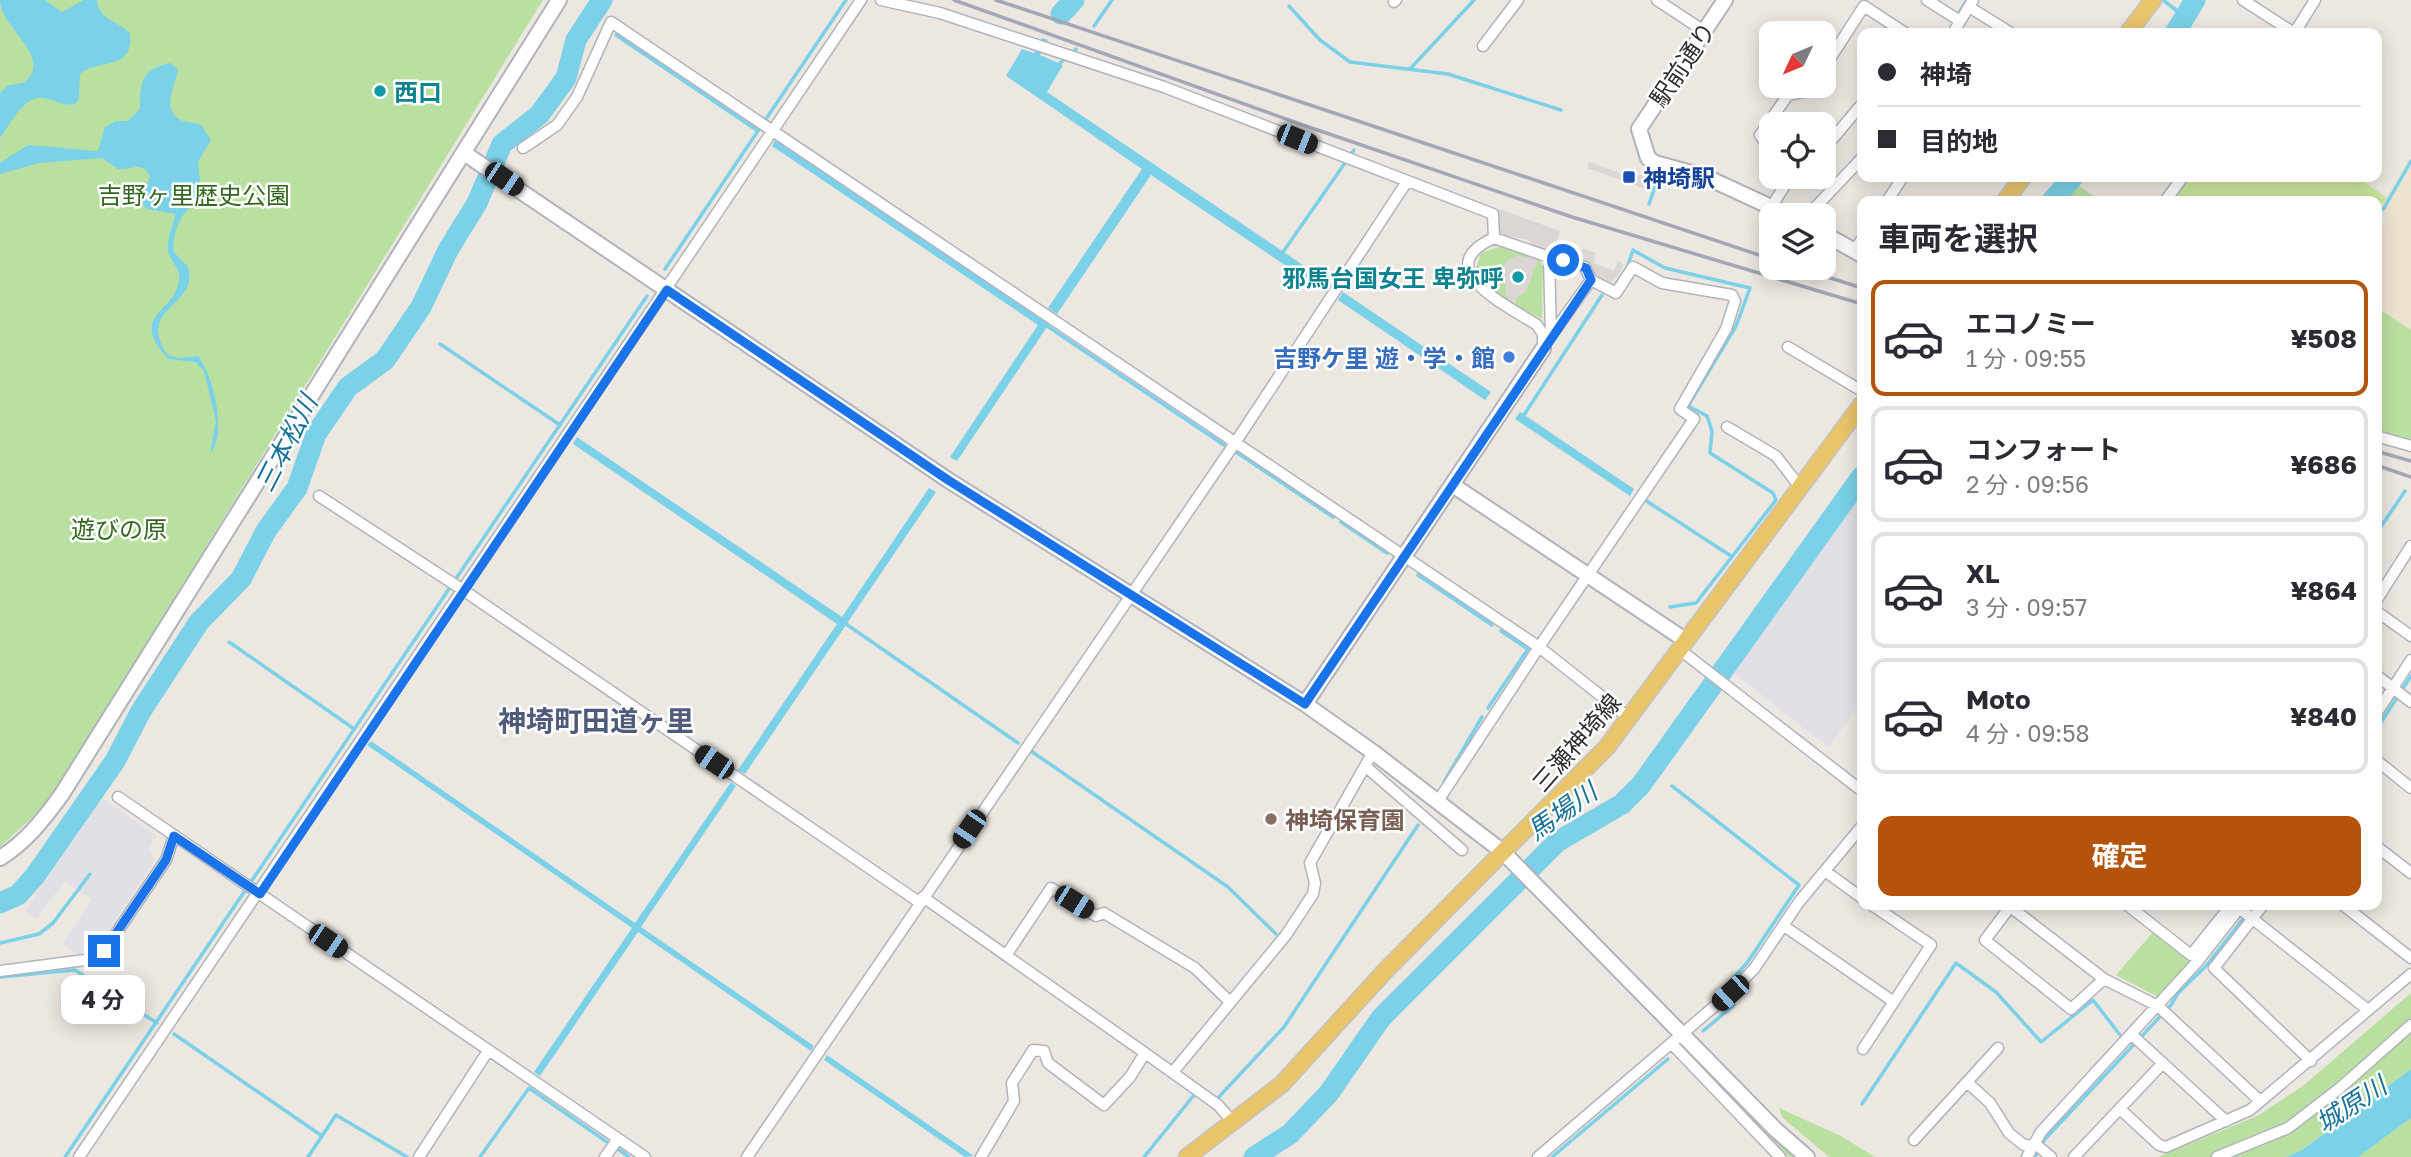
<!DOCTYPE html>
<html lang="ja">
<head>
<meta charset="utf-8">
<style>
  body { margin:0; font-family:"Golos Text","Noto Sans JP",sans-serif; background:#f2f2f3; color:#2b2b33; height:100vh; display:flex; flex-direction:column; font-size:26px; white-space:nowrap }
  * { box-sizing:border-box; margin:0 }
  p { font-size:23px; color:#7c7c81 }
  .icon { flex:none; width:38px; height:38px; fill:none; stroke:currentColor; stroke-width:2; stroke-linecap:round; stroke-linejoin:round }
  .map { position:relative; flex:1; overflow:hidden }
  .details { position:absolute; left:1857px; top:196px; width:525px; height:714px; display:flex; flex-direction:column; background:#fff; border-radius:14px; box-shadow:0 4px 18px #0003 }
  .details>* { flex:none }
  .hud { position:absolute; left:1857px; top:28px; width:525px; height:154px; border-radius:14px; box-shadow:0 4px 18px #0003; display:grid; align-content:center; height:154px; padding:0 21px; background:#fff }
  .needle { width:46px; rotate:226deg }
  .controls { position:absolute; left:1759px; top:21px; display:grid; gap:14px }
  .controls a { display:grid; place-items:center; width:77px; height:77px; border-radius:14px; background:#fff; box-shadow:0 4px 18px #0003; font-size:35px }
  .end { position:absolute; width:32px; height:32px; margin:-16px; border:9px solid #1a73e8; background:#fff; box-shadow:0 0 0 4px #fff }
  .from { border-radius:50% }
  .bubble { position:absolute; height:49px; border-radius:14px; background:#fff; box-shadow:0 4px 18px #0003; font-size:23px; font-weight:700; line-height:49px; text-align:center }
  .car { position:absolute; width:21px; height:42px; margin:-21px -10px; border-radius:9px; box-shadow:0 0 5px 2px #0007; background:linear-gradient(#222 24%,#8ab4d8 0 40%,#222 0 76%,#8ab4d8 0 86%,#222 0) }
  .hud b { display:flex; align-items:center; gap:24px; height:66px; font-size:26px }
  .hud b+b { border-top:2px solid #e1e1e2 }
  .hud i { width:18px; height:18px; background:#2b2b33 }
  ul { padding:0; list-style:none }
  li { display:flex; align-items:center; gap:21px; height:116px; margin:0 14px 10px; padding:0 7px; border:4px solid #e1e1e2; border-radius:14px }
  li div { flex:1 }
  li b { display:block; font-size:26px }
  li em { font-style:normal; font-weight:700 }
  li.on { border-color:#b45309 }
  li>.icon { width:63px; height:63px; stroke-width:1.5 }
  h2 { padding:0 21px; font-size:32px; line-height:84px }
  .button { display:flex; gap:14px; margin-top:auto; padding:14px 21px }
  .button a { flex:1; height:80px; border-radius:14px; background:#b45309; color:#fff; font-size:28px; font-weight:700; line-height:80px; text-align:center }
  .map>svg:first-child { display:block }
  .industrial { fill:#e2e0e7 }
  .education { fill:#ede3d1 }
  .green { fill:#bae0a1 }
  .pitch { fill:#cce69e }
  .plaza { fill:#dad6d3 }
  .water { fill:#7bd1e7 }
  .lines { fill:none; stroke-linecap:round; stroke-linejoin:round }
  .stream { stroke:#7bd1e7; stroke-width:3.5 }
  .river { stroke:#7bd1e7; stroke-width:21 }
  .street-casing { stroke:#b1b3bc; stroke-width:13 }
  .secondary-casing { stroke:#b1b3bc; stroke-width:18 }
  .primary-casing { stroke:#c4c4c4; stroke-width:19 }
  .street { stroke:#fff; stroke-width:10 }
  .secondary { stroke:#fff; stroke-width:14 }
  .primary { stroke:#e8c46b; stroke-width:16 }
  .rail { stroke:#a3a7b6; stroke-width:3.5 }
  .route { stroke:#1a73e8; stroke-width:9 }
  .culture-dot { fill:#0f9aa8; stroke:#fff; stroke-width:2.5 }
  .transit-dot { fill:#1a4fb4; stroke:#fff; stroke-width:2.5 }
  .shop-dot { fill:#3f7fe0; stroke:#fff; stroke-width:2.5 }
  .education-dot { fill:#8d6e63; stroke:#fff; stroke-width:2.5 }
  .labels { text-anchor:middle; dominant-baseline:central; stroke-width:5; stroke-linejoin:round; paint-order:stroke }
  .street-label { font-size:24px; fill:#2d2d2d; stroke:#fff }
  .culture-label { font-size:24px; font-weight:bold; fill:#0d838f; stroke:#fff; text-anchor:start }
  .transit-label { font-size:24px; font-weight:bold; fill:#164399; stroke:#fff; text-anchor:start }
  .park-label { font-size:24px; fill:#336720; stroke:#fff }
  .shop-label { font-size:24px; font-weight:bold; fill:#366cbe; stroke:#fff; text-anchor:end }
  .education-label { font-size:24px; font-weight:bold; fill:#785e54; stroke:#fff; text-anchor:start }
  .water-label { font-size:26px; font-style:italic; fill:#177297; stroke:#fff }
  .quarter-label { font-size:28px; font-weight:bold; fill:#505a7b; stroke:#fff }
</style>
</head>
<body>
<div class="map">
<svg width="2411" height="1157" viewBox="0 0 2411 1157">
  <rect width="100%" height="100%" fill="#ede7e1"/>
  <path class="industrial" d="M 1862,490 L 1862,700 L 1829,748 L 1733,672 Z
    M 102,798 L 157,836 L 149,848 L 155,860 L 97,947 L 77,955 L 63,944 L 92,900 L 64,881 L 37,919 L 25,911 Z"/>
  <path class="education" d="M 2411,157 L 2411,330 L 2377,307 L 2377,242 L 2387,218 L 2377,210 Z"/>
  <path class="green" d="M 0,0 L 543,0 L 48,803 L 0,847 Z
    M 2076,184 L 2101,201 L 2061,201 Z
    M 1498,247 L 1532,256 L 1502,270 L 1508,301 L 1481,282 L 1475,271 L 1481,253 Z
    M 1538,258 L 1543,266 L 1542,319 L 1515,305 L 1516,298 L 1526,291 Z
    M 2376,307 L 2411,330 L 2411,441 L 2377,430 Z
    M 2153,932 L 2191,963 L 2158,997 L 2116,975 Z
    M 2411,993 L 2411,1069 L 2302,1150 L 2286,1157 L 2158,1157 L 2259,1115 L 2304,1085 Z
    M 1719,1084 L 1798,1157 L 1789,1157 L 1771,1142 Z
    M 1779,1108 L 1841,1136 L 1875,1157 L 1829,1157 L 1782,1117 Z
    M 2411,1118 L 2411,1157 L 2358,1157 Z"/>
  <path class="pitch" d="M 2189,177 L 2357,177 L 2387,198 L 2377,211 L 2376,201 L 2172,201 Z"/>
  <path class="plaza" d="M 1589,162 L 1634,178 L 1649,170 L 1654,172 L 1648,190 L 1587,168 Z
    M 1499,209 L 1560,231 L 1555,246 L 1581,254 L 1583,248 L 1596,253 L 1594,263 L 1614,271 L 1618,261 L 1623,264 L 1619,274 L 1609,285 L 1596,278 L 1591,264 L 1539,250 L 1528,240 L 1498,234 Z
    M 1517,256 L 1538,258 L 1526,291 L 1516,298 L 1515,305 L 1508,301 L 1502,270 L 1506,261 Z"/>
  <path class="water" d="M 0,0 L 45,0 L 62,12 L 84,0 L 97,0 C 97,18 119,22 130,33 C 134,72 99,58 80,74 L 79,99 L 75,104 C 65,106 58,102 48,99 C 25,91 11,124 0,138 L 0,93 L 9,85 L 24,83 C 55,56 0,29 0,0 Z
    M 1042,38 L 1048,40 L 1040,55 L 1063,65 L 1047,92 L 1331,284 L 1325,292 L 1151,175 L 1057,314 L 1048,308 L 1142,169 L 1006,76 L 1022,49 L 1034,53 Z
    M 170,63 L 178,69 C 176,86 160,109 181,120 C 188,124 195,121 202,126 L 211,140 L 198,162 L 200,182 L 209,200 L 203,207 C 199,207 194,206 191,208 C 179,213 171,242 174,252 L 188,267 C 200,307 134,307 168,355 L 179,358 L 198,356 C 213,375 228,434 210,454 L 216,421 L 204,371 L 195,362 L 168,359 C 127,314 175,314 179,280 C 181,268 170,262 168,251 C 166,238 174,226 175,214 L 148,209 L 139,202 L 150,177 C 143,160 133,170 118,169 L 102,158 L 39,163 L 0,174 L 0,163 L 28,145 L 98,151 L 105,127 L 116,121 L 128,121 L 140,109 C 140,82 141,70 170,63 Z
    M 775,140 L 1049,324 L 957,461 L 950,457 L 1038,325 L 772,146 Z
    M 1343,292 L 1491,392 L 1485,400 L 1338,300 Z
    M 1520,412 L 1634,489 L 1630,496 L 1515,419 Z
    M 577,437 L 842,617 L 929,488 L 936,492 L 745,774 L 738,770 L 837,624 L 573,444 Z
    M 371,741 L 635,923 L 731,782 L 736,786 L 641,927 L 814,1046 L 811,1051 L 638,932 L 540,1076 L 534,1072 L 632,928 L 367,745 Z
    M 827,1055 L 974,1156 L 965,1157 L 824,1060 Z
    M 2411,1069 L 2411,1118 L 2358,1157 L 2286,1157 L 2302,1150 Z"/>
  <g class="lines">
    <path class="stream" d="M 2163,0 L 2185,17
      M 1289,6 L 1320,40 L 1350,62 L 1448,74 L 1561,110
      M 1957,16 L 1967,0
      M 1094,26 L 1112,0
      M 616,35 L 758,131
      M 1059,64 L 1076,49
      M 1411,68 L 1474,0
      M 1850,164 L 1862,151
      M 1649,204 L 1660,173
      M 2376,214 L 2384,208 L 2411,161
      M 1283,252 L 1354,150
      M 665,269 L 846,0
      M 1614,287 L 1627,268 L 1633,250 L 1665,268 L 1750,288 L 1736,326 L 1688,406 L 1707,416 L 1712,431 L 1710,453 L 1773,493 L 1776,500 L 1696,603 L 1670,607
      M 1047,326 L 1224,445
      M 440,344 L 560,425
      M 1524,415 L 1602,295
      M 1236,452 L 1333,517
      M 1645,500 L 1731,556
      M 1341,522 L 1387,553
      M 2376,534 L 2405,491
      M 1418,575 L 1492,625
      M 846,624 L 1018,743
      M 229,642 L 353,728
      M 1488,708 L 1528,649 L 1501,631
      M 2376,730 L 2411,676
      M 1031,751 L 1228,887 L 1276,934
      M 1444,782 L 1482,717
      M 1672,786 L 1799,885 L 1747,963 L 1723,989
      M 0,943 L 39,934 L 53,923 L 90,874
      M 0,977 L 75,970 L 157,1023
      M 1703,1031 L 1734,1005
      M 174,1034 L 322,1136
      M 1217,1099 L 1284,1027 L 1418,825
      M 1862,1104 L 1956,963 L 1996,992 L 2041,1042 L 2093,1000 L 2120,1035
      M 618,1149 L 629,1157
      M 65,1157 L 647,296
      M 308,1157 L 336,1115 L 407,1157
      M 480,1157 L 529,1088 L 607,1142
      M 1144,1157 L 1194,1095
      M 1552,1157 L 1668,1059
      M 2035,1157 L 2045,1139 L 2171,1005 L 2178,993 L 2206,966 L 2254,905"/>
    <path class="river" d="M 1061,14 L 1074,0
      M 2175,33 L 2195,0
      M 2052,201 L 2073,177
      M 0,903 L 18,895 L 35,876 L 115,761 L 141,711 L 199,622 L 241,579 L 266,531 L 297,488 L 316,434 L 348,387 L 385,360 L 421,307 L 448,250 L 477,203 L 502,144 L 539,115 L 566,78 L 576,40 L 602,0
      M 1254,1157 L 1290,1134 L 1329,1093 L 1381,1018 L 1557,842 L 1622,804 L 1641,785 L 1862,476"/>
    <defs>
      <path id="street" d="M 881,0 L 940,13 L 1164,87 L 1493,214 L 1494,238
        M 1657,0 L 1704,31
        M 1927,0 L 1960,21
        M 2243,0 L 2294,33
        M 1394,2 L 1396,0
        M 1969,7 L 2011,33
        M 2295,32 L 2315,0
        M 1953,33 L 1973,0
        M 1483,46 L 1518,0
        M 1824,68 L 1864,6 L 1905,33
        M 523,148 L 557,125 L 577,97 L 611,22 L 1539,647 L 1694,419 L 1680,409 L 1726,329 L 1735,301 L 1732,295 L 1662,283 L 1633,267 L 1616,293 L 1591,280
        M 1824,149 L 1862,104
        M 1771,151 L 1760,135 L 1788,95 L 1808,91 L 1812,86
        M 1887,201 L 1903,177
        M 2165,201 L 2183,177
        M 1772,206 L 1790,177
        M 1808,215 L 1862,158
        M 1854,251 L 1862,239
        M 1549,257 L 1585,267 L 1591,280 L 1550,337
        M 1788,347 L 1862,391
        M 1543,349 L 1543,334 L 1537,325 C 1508,306 1427,268 1494,238 L 1549,257 L 1551,336
        M 1727,427 L 1776,456 L 1800,487
        M 2376,436 L 2411,446
        M 319,496 L 463,590 L 919,902
        M 2376,601 L 2411,546
        M 2376,611 L 2411,636
        M 1679,649 L 1862,791
        M 2376,675 L 2411,702
        M 2376,714 L 2411,660
        M 2376,760 L 2411,788
        M 1365,766 L 1462,850
        M 118,797 L 645,1157
        M 1438,801 L 1539,647 L 1629,718
        M 2376,846 L 2411,873
        M 1825,871 L 1862,898
        M 923,897 L 1145,1053
        M 2008,905 L 2104,979 L 2158,1006 L 2259,1100
        M 2127,905 L 2191,955 L 2231,905
        M 2235,905 L 2368,1010
        M 2263,905 L 2214,968 L 2311,1061
        M 2343,905 L 2411,958
        M 2010,907 L 1985,940 L 2071,1009 L 2104,979
        M 1784,926 L 1894,1002
        M 1007,954 L 1051,888 L 1096,916 L 1104,913 L 1195,968 L 1230,1002
        M 0,971 L 85,960 L 104,951 L 166,860 L 174,836
        M 2132,1035 L 2226,1121
        M 1672,1044 L 1780,1157
        M 1863,1049 L 1931,945 L 1872,905
        M 1173,1072 L 1286,935 L 1313,894 L 1315,883 L 1310,863 L 1373,752
        M 1967,1082 L 1990,1103 L 2009,1133 L 2024,1145 L 2038,1146 L 2051,1157
        M 2120,1109 L 2159,1145 L 2166,1147 L 2250,1110 L 2411,974
        M 1914,1140 L 1998,1048
        M 79,1157 L 861,0
        M 419,1157 L 488,1051
        M 605,1157 L 618,1139
        M 747,1157 L 1235,443 L 1406,183
        M 981,1157 L 1014,1101 L 1012,1083 L 1033,1050 L 1044,1051 L 1048,1063 L 1104,1105 L 1130,1077 L 1145,1053 L 1218,1105 L 1233,1122
        M 1538,1157 L 1730,993 L 1754,969 L 1799,902 L 1862,826
        M 2027,1157 L 2041,1132 L 2198,961 L 2242,905
        M 2074,1157 L 2163,1063
        M 2217,1157 L 2288,1128 L 2340,1088 L 2411,1025"/>
      <path id="secondary" d="M 1725,0 L 1639,129 L 1648,158 L 1655,163 L 1706,177 L 1788,215
        M 464,153 L 948,480 L 1305,704 L 1373,752 L 1503,852 L 1776,1130 L 1807,1157
        M 1824,234 L 1862,255
        M 1454,486 L 1685,640
        M 1305,704 L 1543,349
        M 0,858 C 26,842 44,819 62,794 L 559,0"/>
      <path id="primary" d="M 2128,33 L 2153,0
        M 2005,201 L 2023,177
        M 1187,1157 L 1282,1084 L 1385,971 L 1607,747 L 1862,404"/>
    </defs>
    <use href="#street" class="street-casing"/>
    <use href="#secondary" class="secondary-casing"/>
    <use href="#primary" class="primary-casing"/>
    <use href="#street" class="street"/>
    <use href="#secondary" class="secondary"/>
    <use href="#primary" class="primary"/>
    <path class="rail" d="M 954,0 L 1300,124 L 1572,217 L 1862,304
      M 996,0 L 1771,259
      M 1799,268 L 1862,288
      M 2376,451 L 2411,461
      M 2376,465 L 2411,477"/>
  </g>
  <g class="lines">
    <path class="route" d="M 104,951 L 166,860 L 174,836 L 260,894 L 667,290 L 948,480 L 1305,704 L 1591,280 L 1586,268 L 1563,260"/>
  </g>
  <g class="culture-dot">
    <circle cx="380" cy="91" r="7"/>
    <circle cx="1518" cy="277" r="7"/>
  </g>
  <rect class="transit-dot" x="1622" y="170" width="14" height="14" rx="3.5"/>
  <circle class="shop-dot" cx="1509" cy="357" r="7"/>
  <circle class="education-dot" cx="1271" cy="819" r="7"/>
  <g class="labels">
    <g class="street-label">
      <text transform="translate(1682 64) rotate(-56)">駅前通り</text>
      <text transform="translate(1576 742) rotate(-49)">三瀬神埼線</text>
    </g>
    <g class="culture-label">
      <text x="394" y="91">西口</text>
      <text x="1504" y="277" text-anchor="end">邪馬台国女王 卑弥呼</text>
    </g>
    <g class="transit-label">
      <text x="1643" y="177">神埼駅</text>
    </g>
    <g class="park-label">
      <text x="194" y="194">吉野ヶ里歴史公園</text>
      <text x="119" y="528">遊びの原</text>
    </g>
    <g class="shop-label">
      <text x="1495" y="357">吉野ケ里 遊・学・館</text>
    </g>
    <g class="education-label">
      <text x="1285" y="819">神埼保育園</text>
    </g>
    <g class="water-label">
      <text transform="translate(286 443) rotate(-63)">三本松川</text>
      <text transform="translate(1562 811) rotate(-35)">馬場川</text>
      <text transform="translate(2351 1104) rotate(-33)">城原川</text>
    </g>
    <g class="quarter-label">
      <text x="596" y="720">神埼町田道ヶ里</text>
    </g>
  </g>
</svg>
<div class="controls">
<a><svg class="needle" viewBox="-14 -14 28 28"><path d="M0-13l5 13h-10z" fill="#e53935"/><path d="M0 13l5-13h-10z" fill="#7c7c81"/></svg></a>
<a><svg class="icon" aria-label="locate" viewBox="0 0 24 24"><circle cx="12" cy="12" r="6"/><path d="M12 2v4M12 18v4M2 12h4M18 12h4"/></svg></a>
<a><svg class="icon" aria-label="layers" viewBox="0 0 24 24"><path d="M12 4l9 5-9 5-9-5zM3 14l9 5 9-5"/></svg></a>
</div>
<i class="end from" style="left:1563px;top:260px"></i>
<i class="end" style="left:104px;top:951px"></i>
<div class="bubble" style="left:61px;top:975px;width:84px">4 分</div>
<i class="car" style="left:1297px;top:139px;rotate:112deg"></i>
<i class="car" style="left:504px;top:179px;rotate:124deg"></i>
<i class="car" style="left:714px;top:762px;rotate:304deg"></i>
<i class="car" style="left:969px;top:829px;rotate:214deg"></i>
<i class="car" style="left:1074px;top:902px;rotate:122deg"></i>
<i class="car" style="left:328px;top:941px;rotate:124deg"></i>
<i class="car" style="left:1730px;top:993px;rotate:228deg"></i>
<div class="hud">
<b><i class="from"></i>神埼</b>
<b><i></i>目的地</b>
</div>
<section class="details">
<h2>車両を選択</h2>
<ul>
<li class="on"><svg class="icon" aria-label="car" viewBox="0 0 24 24"><path d="M5 17H2v-5l4-1 3-4h7l3 4 3 1v5h-3M9 17h6M6 11h13"/><circle cx="7" cy="17" r="2"/><circle cx="17" cy="17" r="2"/></svg><div><b>エコノミー</b><p>1 分 · 09:55</p></div><em>¥508</em></li>
<li><svg class="icon" aria-label="car" viewBox="0 0 24 24"><path d="M5 17H2v-5l4-1 3-4h7l3 4 3 1v5h-3M9 17h6M6 11h13"/><circle cx="7" cy="17" r="2"/><circle cx="17" cy="17" r="2"/></svg><div><b>コンフォート</b><p>2 分 · 09:56</p></div><em>¥686</em></li>
<li><svg class="icon" aria-label="car" viewBox="0 0 24 24"><path d="M5 17H2v-5l4-1 3-4h7l3 4 3 1v5h-3M9 17h6M6 11h13"/><circle cx="7" cy="17" r="2"/><circle cx="17" cy="17" r="2"/></svg><div><b>XL</b><p>3 分 · 09:57</p></div><em>¥864</em></li>
<li><svg class="icon" aria-label="car" viewBox="0 0 24 24"><path d="M5 17H2v-5l4-1 3-4h7l3 4 3 1v5h-3M9 17h6M6 11h13"/><circle cx="7" cy="17" r="2"/><circle cx="17" cy="17" r="2"/></svg><div><b>Moto</b><p>4 分 · 09:58</p></div><em>¥840</em></li>
</ul>
<div class="button"><a>確定</a></div>
</section>
</div>
</body>
</html>
